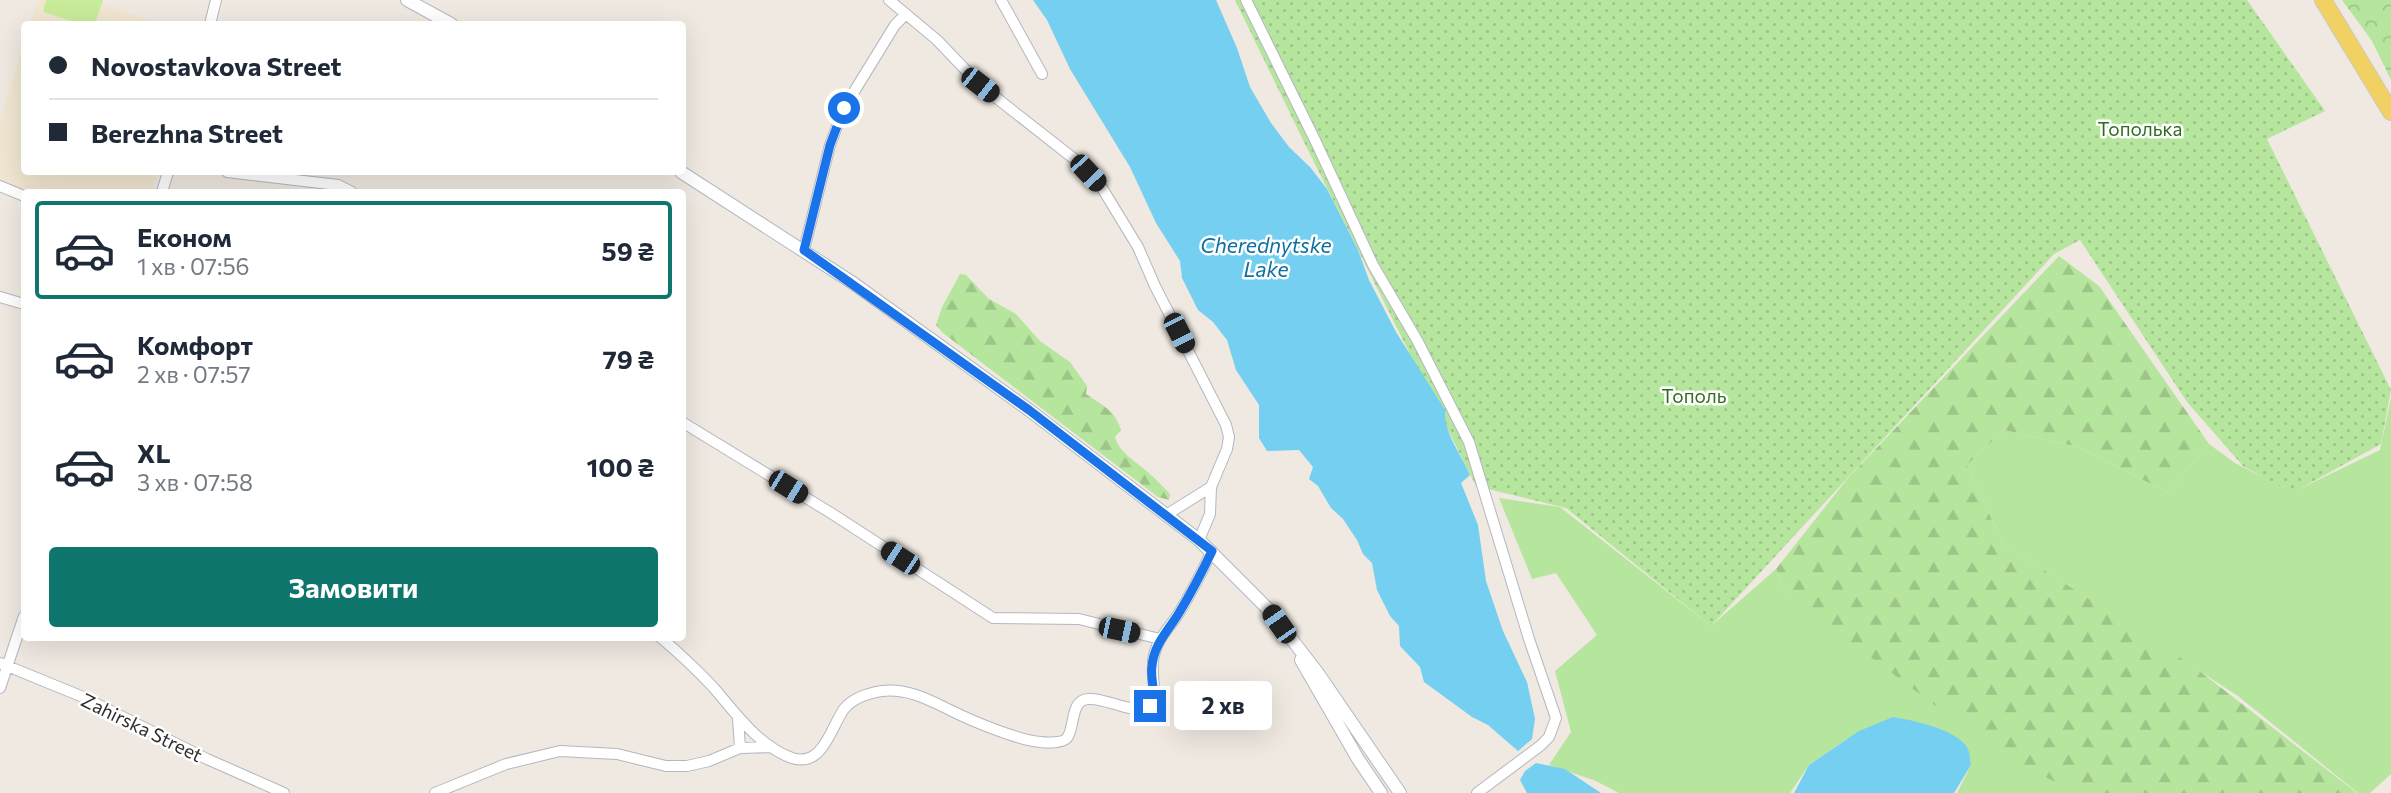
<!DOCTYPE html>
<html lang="uk">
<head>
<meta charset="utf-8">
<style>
  body { margin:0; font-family:Commissioner,sans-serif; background:#f2f2f3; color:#1f2937; height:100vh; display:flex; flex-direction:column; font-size:26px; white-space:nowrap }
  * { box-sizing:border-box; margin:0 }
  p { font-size:23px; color:#747a83 }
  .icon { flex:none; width:38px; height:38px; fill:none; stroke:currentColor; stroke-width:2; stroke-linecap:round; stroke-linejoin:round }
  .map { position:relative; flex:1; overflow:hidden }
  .side { position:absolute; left:21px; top:189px; width:665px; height:452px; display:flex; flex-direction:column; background:#fff; border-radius:7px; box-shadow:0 7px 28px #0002 }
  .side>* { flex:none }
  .hud { position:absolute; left:21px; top:21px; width:665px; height:154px; border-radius:7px; box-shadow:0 7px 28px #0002; display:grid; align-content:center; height:154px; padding:0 28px; background:#fff }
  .end { position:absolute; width:32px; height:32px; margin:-16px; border:9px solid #1a73e8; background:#fff; box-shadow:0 0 0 4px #fff }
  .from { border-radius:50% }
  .bubble { position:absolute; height:49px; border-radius:7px; background:#fff; box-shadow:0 7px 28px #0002; font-size:23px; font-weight:700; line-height:49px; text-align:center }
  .car { position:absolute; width:21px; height:42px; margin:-21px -10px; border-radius:9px; box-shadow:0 0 5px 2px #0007; background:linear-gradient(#222 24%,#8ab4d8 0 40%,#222 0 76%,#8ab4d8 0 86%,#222 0) }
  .hud b { display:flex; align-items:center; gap:24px; height:66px; font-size:26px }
  .hud b+b { border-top:2px solid #e0e1e3 }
  .hud i { width:18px; height:18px; background:#1f2937 }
  ul { padding:12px 0 0; list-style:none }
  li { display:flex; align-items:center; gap:21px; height:98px; margin:0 14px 10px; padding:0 14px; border:4px solid transparent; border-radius:7px }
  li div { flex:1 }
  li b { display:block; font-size:26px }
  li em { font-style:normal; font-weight:700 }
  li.selected { border-color:#0f766e }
  li>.icon { width:63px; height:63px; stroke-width:1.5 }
  .primary-button { display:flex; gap:14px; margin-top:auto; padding:14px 28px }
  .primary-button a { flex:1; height:80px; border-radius:7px; background:#0f766e; color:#fff; font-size:28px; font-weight:700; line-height:80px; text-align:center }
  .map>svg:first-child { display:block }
  .education { fill:#f0e6d1 }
  .grass { fill:#b6e59e }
  .forest { fill:url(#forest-firs) }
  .park { fill:url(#park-crowns) }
  .garden { fill:url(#garden-dots) }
  .pitch { fill:#c9ec9a }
  .water { fill:#75cff0 }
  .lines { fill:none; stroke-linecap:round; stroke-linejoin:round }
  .minor-casing { stroke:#b4b7c1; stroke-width:12 }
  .tertiary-casing { stroke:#b4b7c1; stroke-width:14 }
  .primary-casing { stroke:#c9c9c9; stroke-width:18 }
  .minor { stroke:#fff; stroke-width:10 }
  .tertiary { stroke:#fff; stroke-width:12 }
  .primary { stroke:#f2d163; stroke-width:16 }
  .route { stroke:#1a73e8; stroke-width:9 }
  .labels { text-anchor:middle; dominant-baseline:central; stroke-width:5; stroke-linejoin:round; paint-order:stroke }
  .park-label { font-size:19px; fill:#2c6e1b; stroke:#fff }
  .street-label { font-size:19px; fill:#2e2e2e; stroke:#fff }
  .water-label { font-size:21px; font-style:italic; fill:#0d6fa3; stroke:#fff }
</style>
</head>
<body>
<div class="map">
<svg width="2391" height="793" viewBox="0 0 2391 793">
  <defs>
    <pattern id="forest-firs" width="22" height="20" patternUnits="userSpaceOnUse" patternTransform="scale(1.75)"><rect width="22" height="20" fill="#b6e59e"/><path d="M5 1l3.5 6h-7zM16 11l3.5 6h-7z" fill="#9dc588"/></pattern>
    <pattern id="park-crowns" width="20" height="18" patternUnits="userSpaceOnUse" patternTransform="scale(1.75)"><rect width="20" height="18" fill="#b6e59e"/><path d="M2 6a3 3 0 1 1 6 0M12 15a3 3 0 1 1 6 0" fill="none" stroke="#9dc588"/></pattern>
    <pattern id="garden-dots" width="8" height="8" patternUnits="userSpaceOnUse" patternTransform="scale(1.75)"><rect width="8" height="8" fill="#b6e59e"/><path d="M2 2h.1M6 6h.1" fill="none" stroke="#9dc588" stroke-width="1.8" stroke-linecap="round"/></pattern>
  </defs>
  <rect width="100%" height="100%" fill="#efe9e1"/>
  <path class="education" d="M 38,0 L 90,0 L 161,24 L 30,24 Z
    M 24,42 L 24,172 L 157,172 L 151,192 L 33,192 L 0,180 L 0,121 Z"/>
  <path class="grass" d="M 2391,398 L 2391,774 L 2370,793 L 2358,793 L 2238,696 L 2003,544 L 1967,465 L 2004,430 L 2078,447 L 2167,492 L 2209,444 L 2235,463 L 2293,492 L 2380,450 Z
    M 1499,498 L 1560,507 L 1711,626 L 1776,569 L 1787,594 L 2079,793 L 1957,793 L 1971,765 L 1903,719 L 1847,739 L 1809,765 L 1790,793 L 1619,793 L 1596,781 L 1549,765 L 1571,732 L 1555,671 L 1597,635 L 1556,573 L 1532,579 Z"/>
  <path class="forest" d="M 2059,256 L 2099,286 L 2209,444 L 2167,492 L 2078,447 L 2004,430 L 1967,465 L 2003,544 L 2193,666 L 2357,793 L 2077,793 L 1998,753 L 1787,594 L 1776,569 L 1848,478 Z
    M 960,274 L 966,275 L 989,299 L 1016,314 L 1040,341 L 1070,362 L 1087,386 L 1086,394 C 1101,404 1116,411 1121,430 L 1115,437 C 1120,454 1137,462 1150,474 C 1157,480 1163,487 1170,494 L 1169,500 L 1158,497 L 943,333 L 936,325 L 942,307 Z"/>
  <path class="park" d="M 2342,0 L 2391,0 L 2391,80 L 2372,41 Z"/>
  <path class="garden" d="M 1235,0 L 2247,0 L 2325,111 L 2267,139 L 2391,390 L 2381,444 L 2292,493 L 2243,466 L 2187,402 L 2080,240 L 2054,254 L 1711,626 L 1566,508 L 1476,486 L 1302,138 Z"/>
  <path class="pitch" d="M 46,0 L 103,0 L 95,24 L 81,24 L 43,12 Z"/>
  <path class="water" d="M 1033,0 L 1216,0 L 1237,48 L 1250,87 L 1271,123 L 1289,147 L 1310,167 L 1327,189 L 1358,250 L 1369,280 L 1396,332 L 1445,410 C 1444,435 1461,453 1470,475 L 1461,483 L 1478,525 L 1486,581 L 1503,631 L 1527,682 L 1535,719 L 1532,739 L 1518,751 L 1488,725 L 1472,717 L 1424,682 L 1420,667 L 1400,646 L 1399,626 L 1390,616 L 1377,590 L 1372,563 L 1363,554 L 1357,540 L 1343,519 L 1331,508 L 1318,486 L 1309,479 L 1313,467 L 1299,450 L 1267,451 L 1259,438 L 1259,405 L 1236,370 L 1227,340 L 1213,322 L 1198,310 L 1182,278 L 1180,261 L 1156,223 L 1130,167 L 1070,69 L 1047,20 Z
    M 1893,717 C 1912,720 1959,730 1968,749 C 1970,754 1970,760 1971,765 L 1954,793 L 1794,793 L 1809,765 L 1859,731 Z
    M 1536,763 L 1565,769 L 1601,793 L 1527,793 L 1520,780 L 1525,771 Z"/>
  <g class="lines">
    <defs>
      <path id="minor" d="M 889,0 L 937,40 L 980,85 L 1073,158 L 1102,188 L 1138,247 L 1155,286 L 1226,425 L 1229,437 L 1227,449 L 1211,487 L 1210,514 L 1199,540
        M 1001,0 L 1042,74
        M 1246,0 L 1315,140 L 1373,265 L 1417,340 L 1469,442 L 1529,639 L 1556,718 L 1549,737 L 1540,746 L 1477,793
        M 210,24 L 216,0
        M 227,172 L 338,185 L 352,192
        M 0,186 L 24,196
        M 162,192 L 168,172
        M 804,250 L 830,145 L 844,108 L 895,25 L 906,14
        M 0,297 L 24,304
        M 682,422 L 831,513 L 993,618 L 1079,619 L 1160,639
        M 1166,515 L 1211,487
        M 660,637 C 679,653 697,670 714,688 C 736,714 759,746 792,758 C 823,768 831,727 844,709 C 853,698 869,693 882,691 C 908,688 929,700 952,711 C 972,721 1020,741 1041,742 C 1047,743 1063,743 1067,738 C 1075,728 1070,700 1088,699 C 1109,697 1135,719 1154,703 C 1156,687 1150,671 1154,655 C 1158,638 1170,627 1179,613 C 1191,593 1202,572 1212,551
        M 0,663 L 83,697 L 207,759 L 284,793
        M 0,688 L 24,616
        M 738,718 L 740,748
        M 435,793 L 506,764 L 560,751 L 617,754 L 666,766 L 687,766 L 709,761 L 740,748 L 770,747"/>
      <path id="tertiary" d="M 407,0 L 451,24
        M 681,172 L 853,283 L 1029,410 L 1199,540 L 1269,610 L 1317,672 L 1400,793
        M 1301,660 L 1358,759 L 1381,793"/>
      <path id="primary" d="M 2323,0 L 2391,112"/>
    </defs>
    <use href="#minor" class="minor-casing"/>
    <use href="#tertiary" class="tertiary-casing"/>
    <use href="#primary" class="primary-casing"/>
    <use href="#minor" class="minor"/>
    <use href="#tertiary" class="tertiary"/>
    <use href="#primary" class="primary"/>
  </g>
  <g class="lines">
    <path class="route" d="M 844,108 L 830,145 L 804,250 L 1029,410 L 1212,551 C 1202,572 1191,593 1179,613 C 1168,631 1154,644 1152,666 C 1150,678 1155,690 1154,703 L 1150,706"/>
  </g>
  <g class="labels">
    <g class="park-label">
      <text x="2140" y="128">Тополька</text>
      <text x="1694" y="395">Тополь</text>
    </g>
    <g class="street-label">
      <text transform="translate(142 727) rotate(26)">Zahirska Street</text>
    </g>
    <g class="water-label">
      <text x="1266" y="244">Cherednytske<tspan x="1266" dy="24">Lake</tspan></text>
    </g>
  </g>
</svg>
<i class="end from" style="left:844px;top:108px"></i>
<i class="end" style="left:1150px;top:706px"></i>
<div class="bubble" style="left:1174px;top:681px;width:98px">2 хв</div>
<i class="car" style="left:980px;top:85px;rotate:128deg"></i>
<i class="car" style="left:1088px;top:173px;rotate:137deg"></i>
<i class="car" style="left:1179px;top:333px;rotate:153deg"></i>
<i class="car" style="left:788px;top:487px;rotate:122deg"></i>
<i class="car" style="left:900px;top:558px;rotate:303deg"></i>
<i class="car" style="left:1279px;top:624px;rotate:325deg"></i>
<i class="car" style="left:1119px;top:630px;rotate:102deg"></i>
<div class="hud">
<b><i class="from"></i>Novostavkova Street</b>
<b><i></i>Berezhna Street</b>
</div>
<section class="side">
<ul>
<li class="selected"><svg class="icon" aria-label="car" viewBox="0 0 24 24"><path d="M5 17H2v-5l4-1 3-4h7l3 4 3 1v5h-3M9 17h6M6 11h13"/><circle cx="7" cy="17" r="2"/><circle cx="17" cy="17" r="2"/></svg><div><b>Економ</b><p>1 хв · 07:56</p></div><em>59 ₴</em></li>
<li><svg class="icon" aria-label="car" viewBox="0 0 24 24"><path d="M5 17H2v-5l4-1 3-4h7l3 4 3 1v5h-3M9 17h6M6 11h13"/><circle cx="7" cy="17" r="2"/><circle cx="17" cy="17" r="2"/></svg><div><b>Комфорт</b><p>2 хв · 07:57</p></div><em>79 ₴</em></li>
<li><svg class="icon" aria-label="car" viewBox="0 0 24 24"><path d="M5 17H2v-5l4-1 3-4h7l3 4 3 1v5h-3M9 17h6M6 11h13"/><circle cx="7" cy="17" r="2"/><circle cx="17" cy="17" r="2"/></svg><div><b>XL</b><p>3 хв · 07:58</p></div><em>100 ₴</em></li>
</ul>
<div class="primary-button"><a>Замовити</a></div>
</section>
</div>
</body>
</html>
